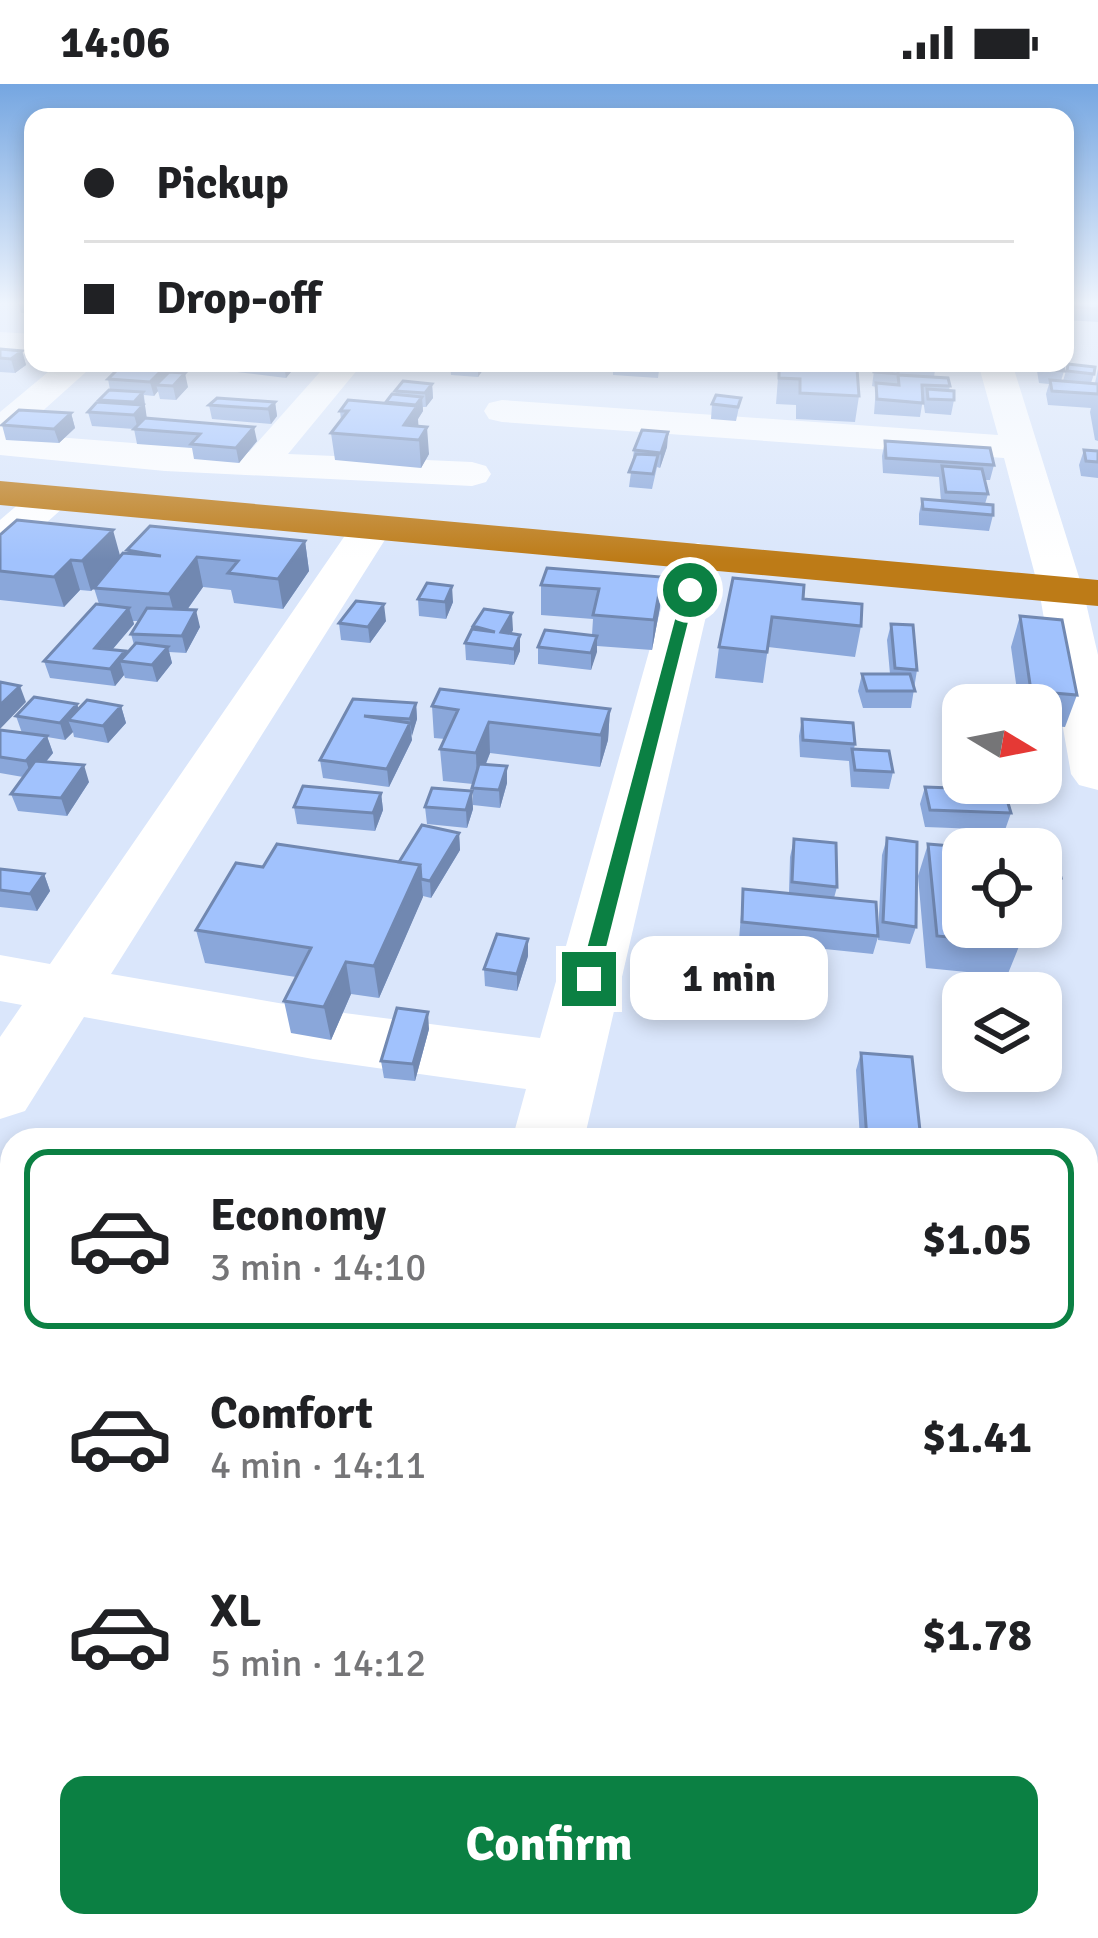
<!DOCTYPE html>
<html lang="en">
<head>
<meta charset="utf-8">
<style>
  body { margin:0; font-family:Signika,sans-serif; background:#f2f2f2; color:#202124; height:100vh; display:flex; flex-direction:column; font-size:45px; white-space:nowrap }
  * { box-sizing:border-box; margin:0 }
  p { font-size:39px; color:#757577 }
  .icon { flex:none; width:66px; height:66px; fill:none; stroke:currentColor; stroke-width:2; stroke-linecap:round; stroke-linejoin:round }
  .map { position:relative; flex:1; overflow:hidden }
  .details { position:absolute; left:0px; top:1044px; width:1098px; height:810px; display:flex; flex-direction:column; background:#fff; border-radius:36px 36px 0 0; box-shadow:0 6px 18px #0003 }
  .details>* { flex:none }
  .banner { position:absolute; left:24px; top:24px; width:1050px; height:264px; border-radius:24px; box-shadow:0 6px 18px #0003; display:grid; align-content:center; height:264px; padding:0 60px; background:#fff }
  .needle { width:78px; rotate:100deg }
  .buttons { position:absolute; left:942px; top:600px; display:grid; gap:24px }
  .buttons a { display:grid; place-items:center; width:120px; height:120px; border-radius:24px; background:#fff; box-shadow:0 6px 18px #0003; font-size:60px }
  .end { position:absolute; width:54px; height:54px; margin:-27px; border:15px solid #0b8043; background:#fff; box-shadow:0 0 0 6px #fff }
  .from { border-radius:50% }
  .bubble { position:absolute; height:84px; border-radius:24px; background:#fff; box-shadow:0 6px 18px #0003; font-size:39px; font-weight:800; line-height:84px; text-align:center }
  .banner b { display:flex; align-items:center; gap:42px; height:114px; font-size:45px }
  .banner b+b { border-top:3px solid #e0e0e0 }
  .banner i { width:30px; height:30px; background:#202124 }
  ul { padding:21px 0 0; list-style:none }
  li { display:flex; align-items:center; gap:36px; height:180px; margin:0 24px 18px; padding:0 36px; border:6px solid transparent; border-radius:24px }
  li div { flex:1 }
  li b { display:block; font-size:45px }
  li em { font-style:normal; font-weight:800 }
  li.on { border-color:#0b8043 }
  li>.icon { width:108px; height:108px; stroke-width:1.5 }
  .button { display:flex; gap:24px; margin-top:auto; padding:24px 60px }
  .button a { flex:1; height:138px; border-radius:24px; background:#0b8043; color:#fff; font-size:48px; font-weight:800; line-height:138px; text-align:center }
  .status { display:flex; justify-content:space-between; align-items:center; height:84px; padding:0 60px; background:#fff; direction:ltr }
  .status svg { height:33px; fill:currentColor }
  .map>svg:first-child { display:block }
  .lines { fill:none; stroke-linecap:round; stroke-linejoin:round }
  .street { fill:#fff; fill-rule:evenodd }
  .highway { fill:#bd7b17; fill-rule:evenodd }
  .wall { fill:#8aa7da; fill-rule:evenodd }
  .shaded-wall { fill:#7188b1 }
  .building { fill:#a1c2fd; stroke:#7188b1; stroke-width:3 }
  .route { fill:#0b8043 }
</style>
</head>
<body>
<div class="status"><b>14:06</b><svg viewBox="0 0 49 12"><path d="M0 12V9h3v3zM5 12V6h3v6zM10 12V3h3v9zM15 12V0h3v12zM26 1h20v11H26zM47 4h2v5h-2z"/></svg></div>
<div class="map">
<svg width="1098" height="1854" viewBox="0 0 1098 1854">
  <rect width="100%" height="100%" fill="#dae6fb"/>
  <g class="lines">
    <path class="street" d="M 0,248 L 33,250 L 33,270 L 0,268 Z
      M 59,279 L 96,279 L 17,350 L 249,368 L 328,279 L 363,279 L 288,370 L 472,378 L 486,382 L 491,390 L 486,398 L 472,402 L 165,387 L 0,371 L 0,328 Z
      M 978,279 L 1012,279 L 1083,506 L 1098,571 L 1098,706 L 1079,701 L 1071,690 L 1039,506 L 1004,374 L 502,338 L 489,335 L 484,327 L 489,319 L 502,316 L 998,351 Z
      M 50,402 L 64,405 L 70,414 L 64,423 L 15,467 L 0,471 L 0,436 L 36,405 Z
      M 372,431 L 387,434 L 393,443 L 111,890 L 313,925 L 540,954 L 676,472 L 683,463 L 698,459 L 713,463 L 720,472 L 584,1056 L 512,1056 L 526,1005 L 313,975 L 84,933 L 25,1027 L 0,1035 L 0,953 L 22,921 L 0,917 L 0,871 L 50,880 L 357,434 Z
      M 0,1539 L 12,1543 L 12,1643 L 0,1639 Z
      M 292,1842 L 404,1842 L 401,1854 L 289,1854 Z
      M 821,1842 L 970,1842 L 975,1854 L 826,1854 Z"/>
    <path class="highway" d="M 0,397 L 1098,496 L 1098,522 L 0,421 Z"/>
  </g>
  <path class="wall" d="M 14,217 L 33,217 L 33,242 L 28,242 L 24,229 L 21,229 L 18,219 Z
    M 1065,217 L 1098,217 L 1098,238 L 1065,236 Z
    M 0,265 L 22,267 L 26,281 L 15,289 L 0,288 Z
    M 235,279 L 294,279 L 295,283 L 286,294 L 237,288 Z
    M 450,279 L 485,279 L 485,283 L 478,293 L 451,291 Z
    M 613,279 L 660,279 L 658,294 L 613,291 Z
    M 875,279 L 936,279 L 934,293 L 950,302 L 949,306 L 954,316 L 951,331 L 925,329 L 923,315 L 920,333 L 874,330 L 876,303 L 872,302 Z
    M 1039,279 L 1062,279 L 1064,287 L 1061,297 L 1063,297 L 1068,280 L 1094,290 L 1091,299 L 1095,299 L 1098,285 L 1098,357 L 1095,356 L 1090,328 L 1091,324 L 1048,321 L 1046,310 L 1049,300 L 1039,299 L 1037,287 Z
    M 779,281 L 859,312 L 855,338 L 796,335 L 796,321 L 776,320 Z
    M 169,288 L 188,303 L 176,316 L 160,315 L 158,307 L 154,312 L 144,311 L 146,334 L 257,357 L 239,379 L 194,375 L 192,364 L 137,360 L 134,345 L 92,342 L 88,328 L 100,318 L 99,316 L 110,306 L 108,295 Z
    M 432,300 L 433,314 L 426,323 L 423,323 L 423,327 L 418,335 L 418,342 L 429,370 L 421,384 L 335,376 L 331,349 L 341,336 L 340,327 L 386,319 L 396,310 L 395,307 Z
    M 741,314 L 736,337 L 711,335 L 712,320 Z
    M 275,318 L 277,332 L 271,340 L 212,335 L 209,321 Z
    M 71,329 L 75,344 L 59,359 L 6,356 L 2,341 Z
    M 668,348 L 667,363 L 660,384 L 657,383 L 652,405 L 629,403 L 634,366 Z
    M 885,357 L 994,381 L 990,396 L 985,396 L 988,410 L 985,420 L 993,431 L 989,447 L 919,441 L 919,430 L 922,415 L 941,417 L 939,393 L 883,389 L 882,372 Z
    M 1084,366 L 1098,367 L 1098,394 L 1081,392 L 1079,381 Z
    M 0,451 L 120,472 L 128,469 L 127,466 L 305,457 L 309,487 L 283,525 L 234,519 L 231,506 L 203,503 L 187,526 L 200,543 L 186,569 L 169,568 L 172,579 L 157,598 L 125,594 L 124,591 L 115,602 L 50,594 L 44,577 L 99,520 L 94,504 L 95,503 L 91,507 L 80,506 L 64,523 L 0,516 ZM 133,537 L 138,537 L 131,550 L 134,561 L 126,570 L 112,566 L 134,540 Z
    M 547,484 L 660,523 L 652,566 L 597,562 L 591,586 L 538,580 L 538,563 L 592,551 L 593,535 L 541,531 L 541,501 Z
    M 418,515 L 453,518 L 446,535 L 419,532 Z
    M 803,515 L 861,542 L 855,573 L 768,563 L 763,599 L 715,594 L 719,563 Z
    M 1020,532 L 1077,611 L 1065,643 L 1041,641 L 1041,621 L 1019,621 L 1011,563 Z
    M 386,537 L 370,559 L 341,556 L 339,539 Z
    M 891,540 L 917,586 L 911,624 L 863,624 L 858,607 L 862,590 L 890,590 L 887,556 Z
    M 473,542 L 513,546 L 511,550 L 520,551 L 520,567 L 514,581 L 466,576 L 465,559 Z
    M 353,615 L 416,619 L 417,635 L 411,652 L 412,656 L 389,703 L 323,694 L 320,676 Z
    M 121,622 L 126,639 L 108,659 L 74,653 L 73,648 L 65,656 L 47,653 L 53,669 L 46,678 L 89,698 L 67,732 L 18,727 L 11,710 L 23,693 L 0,689 L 0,646 L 22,649 L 16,632 Z
    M 432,622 L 610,625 L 608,656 L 600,683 L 490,669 L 486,680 L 507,699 L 500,724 L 473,721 L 473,700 L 443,697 L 440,665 L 445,655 L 434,654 Z
    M 802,635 L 855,660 L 854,665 L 893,688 L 889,705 L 851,703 L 849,677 L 800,673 L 799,652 Z
    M 925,703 L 1011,729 L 1005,746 L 925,743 L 920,720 Z
    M 472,707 L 473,725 L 467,744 L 427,740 L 425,723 Z
    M 381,709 L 383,726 L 375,747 L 297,740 L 294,723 Z
    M 459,749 L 460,766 L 431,814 L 423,812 L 379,914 L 351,910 L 331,956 L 291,949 L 284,917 L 296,893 L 205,879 L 196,846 L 263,783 L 398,778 Z
    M 887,754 L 916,843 L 910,860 L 878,856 L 878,853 L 873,870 L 739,856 L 743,805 L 789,809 L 790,773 L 794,755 L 837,803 L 834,814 L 878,851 L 882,771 Z
    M 928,760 L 1020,860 L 1007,892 L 926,884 L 918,792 Z
    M 1041,770 L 1061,794 L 1048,827 L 1041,826 Z
    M 0,785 L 44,790 L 50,807 L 37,827 L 0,823 Z
    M 528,872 L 517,907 L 485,902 L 484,885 Z
    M 429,945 L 415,997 L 384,994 L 381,977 Z
    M 861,969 L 921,1056 L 860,1056 L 856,986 Z"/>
  <path class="shaded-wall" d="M 22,267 L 26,281 L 15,289 L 11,275 Z
    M 294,279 L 295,283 L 286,294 L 284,280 Z
    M 478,279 L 485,279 L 485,283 L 478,293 Z
    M 168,280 L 171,294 L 156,301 L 158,307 L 154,312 L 150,298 Z
    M 185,289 L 188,303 L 176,316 L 173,302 Z
    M 432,300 L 433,314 L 426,323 L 425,309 Z
    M 143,308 L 147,335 L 138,345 L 134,331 L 136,328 L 134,318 Z
    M 422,313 L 423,327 L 418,335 L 419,349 L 404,341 Z
    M 275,318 L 277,332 L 271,340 L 268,325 Z
    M 71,329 L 75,344 L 59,359 L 54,345 Z
    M 254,343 L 257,357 L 239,379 L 236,364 Z
    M 427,343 L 429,370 L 421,384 L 419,356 Z
    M 668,348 L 667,363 L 660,384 L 661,369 Z
    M 113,446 L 121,475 L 91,507 L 82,477 Z
    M 305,457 L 309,487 L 283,525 L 278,495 Z
    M 197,473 L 203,503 L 177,540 L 169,510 Z
    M 71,476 L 80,506 L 64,523 L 54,493 Z
    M 662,493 L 660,523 L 652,566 L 654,536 Z
    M 452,502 L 453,518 L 446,535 L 445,518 Z
    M 384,520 L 386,537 L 370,559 L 368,543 Z
    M 129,524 L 134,540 L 100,580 L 95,564 Z
    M 196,526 L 200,543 L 186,569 L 182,552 Z
    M 512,529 L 513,546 L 502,565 L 501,548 Z
    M 520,551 L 520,567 L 514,581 L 514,565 Z
    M 597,552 L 597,568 L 591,586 L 591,569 Z
    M 168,563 L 172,579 L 157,598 L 152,581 Z
    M 125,567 L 128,578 L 120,577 L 124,591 L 115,602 L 110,585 Z
    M 20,602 L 26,618 L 0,645 L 0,621 Z
    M 416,619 L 417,635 L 412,652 L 410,635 Z
    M 77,620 L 83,636 L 68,636 L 73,648 L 65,656 L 60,639 Z
    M 121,622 L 126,639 L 108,659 L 103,642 Z
    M 610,625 L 608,656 L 600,683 L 601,651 Z
    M 489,638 L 490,669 L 477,701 L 476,669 Z
    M 410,639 L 412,656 L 389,703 L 387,685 Z
    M 47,652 L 53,669 L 32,694 L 26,677 Z
    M 84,681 L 89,698 L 67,732 L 61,714 Z
    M 507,682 L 507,699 L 500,724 L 499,706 Z
    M 472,707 L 473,725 L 467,744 L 466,726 Z
    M 381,709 L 383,726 L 375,747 L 373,729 Z
    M 459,749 L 460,766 L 431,814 L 430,797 Z
    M 420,781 L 423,813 L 379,914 L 374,882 Z
    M 44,790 L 50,807 L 37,827 L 30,810 Z
    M 528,855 L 528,872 L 517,907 L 517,890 Z
    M 346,878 L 351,910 L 331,956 L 324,923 Z
    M 428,928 L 429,945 L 415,997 L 413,980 Z"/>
  <path class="building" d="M 1065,217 L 1098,217 L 1098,225 L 1065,222 Z
    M 0,265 L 22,267 L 11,275 L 0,274 Z
    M 124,279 L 150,279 L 168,280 L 150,298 L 108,295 Z
    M 875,279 L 899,279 L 898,290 L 874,288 Z
    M 901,279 L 936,279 L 936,282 Z
    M 1042,279 L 1062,279 L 1064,287 L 1043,285 Z
    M 1068,280 L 1095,283 L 1094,290 L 1067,287 Z
    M 779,281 L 857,285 L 859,312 L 800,309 L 800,295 L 779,294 Z
    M 169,288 L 185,289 L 173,302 L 156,301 Z
    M 898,291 L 948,294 L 950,302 L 922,301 L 923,319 L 877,315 L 876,299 L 899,301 Z
    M 1050,296 L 1098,300 L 1098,310 L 1052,307 Z
    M 403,297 L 432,300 L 425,309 L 395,307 Z
    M 927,305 L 954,307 L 954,316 L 928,315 Z
    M 109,306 L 143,308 L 134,318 L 99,316 Z
    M 392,310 L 422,313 L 416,321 L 386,318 Z
    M 716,311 L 741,314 L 738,323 L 712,320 Z
    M 217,314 L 275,318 L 268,325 L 209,321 Z
    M 348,316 L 417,322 L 404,341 L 427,343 L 419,356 L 331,349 L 348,327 L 340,327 Z
    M 97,318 L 143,321 L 134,331 L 88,328 Z
    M 19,326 L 71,329 L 54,345 L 2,341 Z
    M 145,334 L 254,343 L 236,364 L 191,360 L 200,350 L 134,345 Z
    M 642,346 L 668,348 L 661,369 L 634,366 Z
    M 885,357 L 990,364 L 994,381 L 886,374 Z
    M 1084,366 L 1098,367 L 1098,378 L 1086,377 Z
    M 636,370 L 658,371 L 653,390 L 629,388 Z
    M 942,382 L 982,385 L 988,410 L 946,408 Z
    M 922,415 L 993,421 L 993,431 L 923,425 Z
    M 17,436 L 113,446 L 82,477 L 71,476 L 54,493 L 0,487 L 0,451 Z
    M 150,442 L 305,457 L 278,495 L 228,489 L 238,477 L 197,473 L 169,510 L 94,504 L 123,469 L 161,472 L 127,466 Z
    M 547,484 L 662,493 L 654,536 L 593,531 L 599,505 L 541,501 Z
    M 733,494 L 804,501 L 803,515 L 862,520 L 861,542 L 772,533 L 767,568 L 719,563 Z
    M 427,499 L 452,502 L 445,518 L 418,515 Z
    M 356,517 L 384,520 L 368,543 L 339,539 Z
    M 96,520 L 129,524 L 95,564 L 125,567 L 110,585 L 44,577 Z
    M 147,524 L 196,526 L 182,552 L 131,550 Z
    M 484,525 L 512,529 L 501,548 L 520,551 L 514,565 L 465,559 L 472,545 L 495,548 L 473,542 Z
    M 1020,532 L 1062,536 L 1077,611 L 1031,607 Z
    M 891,540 L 913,541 L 917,586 L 895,584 Z
    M 545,546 L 597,552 L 591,569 L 538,563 Z
    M 136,559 L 168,563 L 152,581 L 120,577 Z
    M 862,590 L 910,590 L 915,607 L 867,607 Z
    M 0,598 L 20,602 L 0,621 Z
    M 440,605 L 610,625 L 601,651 L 489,638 L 476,669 L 440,665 L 458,626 L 432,622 Z
    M 34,613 L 77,620 L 60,639 L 16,632 Z
    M 353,615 L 416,619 L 410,635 L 364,632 L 410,639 L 387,685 L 320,676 Z
    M 87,616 L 121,622 L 103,642 L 68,636 Z
    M 802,635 L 853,639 L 855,660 L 803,656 Z
    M 0,646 L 47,652 L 26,677 L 0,673 Z
    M 852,665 L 889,667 L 893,688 L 855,686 Z
    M 35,677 L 84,681 L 61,714 L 11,710 Z
    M 479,680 L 507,682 L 499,706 L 472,704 Z
    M 303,702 L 381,709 L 373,729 L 294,723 Z
    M 925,703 L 1004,706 L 1011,729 L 930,726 Z
    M 432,704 L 472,707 L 466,726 L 425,723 Z
    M 422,741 L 459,749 L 430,797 L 421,795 L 420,781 L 399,778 Z
    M 887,754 L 917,758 L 916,843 L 883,838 Z
    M 794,755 L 836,759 L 837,803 L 792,798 Z
    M 277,760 L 420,781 L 374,882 L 346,878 L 324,923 L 284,917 L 311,864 L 196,846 L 236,779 L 263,783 Z
    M 928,760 L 987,765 L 963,765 L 963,843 L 1017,843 L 1020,860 L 937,852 Z
    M 1041,770 L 1056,771 L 1061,794 L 1041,793 Z
    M 0,785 L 44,790 L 30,810 L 0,806 Z
    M 743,805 L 876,818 L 878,852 L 742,838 Z
    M 497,850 L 528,855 L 517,890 L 484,885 Z
    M 397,924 L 428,928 L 413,980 L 381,977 Z
    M 861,969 L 912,973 L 921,1056 L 867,1056 Z"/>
  <linearGradient id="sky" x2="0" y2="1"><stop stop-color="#75a6e1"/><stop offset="0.46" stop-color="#eef4fd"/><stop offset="1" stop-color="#eef4fd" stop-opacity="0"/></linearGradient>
  <rect width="1098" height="476" fill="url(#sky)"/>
  <path class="route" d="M 690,502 L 696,506 L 598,895 L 589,902 L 579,895 L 683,506 Z"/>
</svg>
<div class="buttons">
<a><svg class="needle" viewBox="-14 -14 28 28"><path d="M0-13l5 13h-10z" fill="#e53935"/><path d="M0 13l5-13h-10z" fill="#757577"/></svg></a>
<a><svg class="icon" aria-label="locate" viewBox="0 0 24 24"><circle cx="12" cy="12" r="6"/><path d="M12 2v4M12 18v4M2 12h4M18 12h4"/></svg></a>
<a><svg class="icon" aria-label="layers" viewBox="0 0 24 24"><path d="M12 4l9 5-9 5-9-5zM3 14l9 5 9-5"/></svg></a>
</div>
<i class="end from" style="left:690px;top:506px"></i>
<i class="end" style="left:589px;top:895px"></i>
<div class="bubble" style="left:630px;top:852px;width:198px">1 min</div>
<div class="banner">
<b><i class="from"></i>Pickup</b>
<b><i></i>Drop-off</b>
</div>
<section class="details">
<ul>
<li class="on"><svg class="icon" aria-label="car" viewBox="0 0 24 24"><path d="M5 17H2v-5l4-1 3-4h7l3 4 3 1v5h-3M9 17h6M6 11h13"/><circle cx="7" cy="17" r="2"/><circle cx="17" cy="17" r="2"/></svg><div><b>Economy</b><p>3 min · 14:10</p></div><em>$1.05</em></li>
<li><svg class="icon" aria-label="car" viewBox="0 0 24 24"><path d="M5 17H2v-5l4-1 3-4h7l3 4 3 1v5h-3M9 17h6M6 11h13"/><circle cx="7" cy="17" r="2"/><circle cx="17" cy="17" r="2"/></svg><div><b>Comfort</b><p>4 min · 14:11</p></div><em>$1.41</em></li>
<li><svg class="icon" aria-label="car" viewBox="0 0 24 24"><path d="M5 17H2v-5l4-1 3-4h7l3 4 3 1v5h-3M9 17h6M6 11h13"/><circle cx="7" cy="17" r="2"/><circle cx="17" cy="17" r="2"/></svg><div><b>XL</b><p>5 min · 14:12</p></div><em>$1.78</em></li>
</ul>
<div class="button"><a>Confirm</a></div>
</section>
</div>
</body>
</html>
